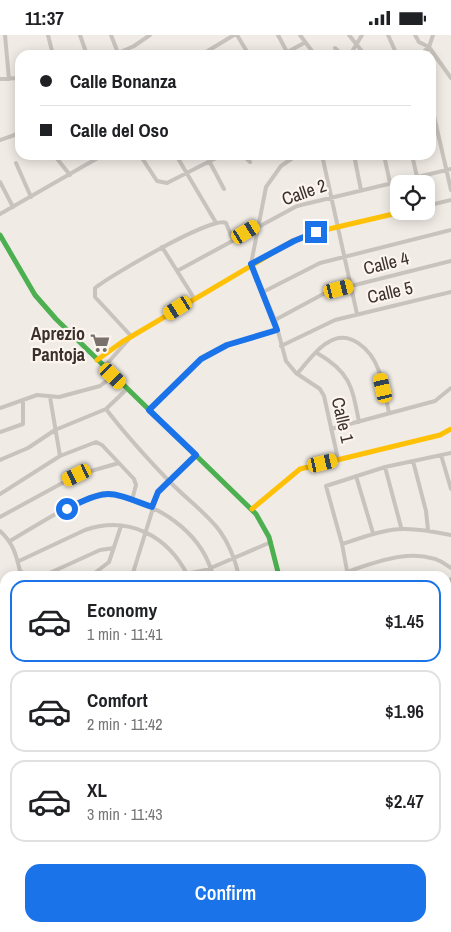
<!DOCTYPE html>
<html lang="en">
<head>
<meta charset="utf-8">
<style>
  body { margin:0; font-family:"Archivo Narrow",sans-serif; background:#f2f2f2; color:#202124; height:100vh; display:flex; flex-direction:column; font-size:19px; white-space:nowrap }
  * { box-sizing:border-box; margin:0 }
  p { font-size:16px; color:#757577 }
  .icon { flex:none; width:28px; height:28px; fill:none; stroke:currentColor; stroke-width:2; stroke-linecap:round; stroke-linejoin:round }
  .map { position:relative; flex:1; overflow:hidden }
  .panel { position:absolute; left:0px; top:536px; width:451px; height:361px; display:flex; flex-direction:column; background:#fff; border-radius:15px 15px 0 0; box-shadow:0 2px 12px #0003 }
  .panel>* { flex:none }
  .banner { position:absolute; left:15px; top:15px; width:421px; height:110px; border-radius:15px; box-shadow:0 2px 12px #0003; display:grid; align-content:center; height:110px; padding:0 25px; background:#fff }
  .tools { position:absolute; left:390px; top:140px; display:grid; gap:10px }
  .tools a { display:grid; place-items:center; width:45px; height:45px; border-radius:10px; background:#fff; box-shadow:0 2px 12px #0003; font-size:25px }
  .end { position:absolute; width:22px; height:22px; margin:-11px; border:6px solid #1a73e8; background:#fff; box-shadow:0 0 0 2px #fff }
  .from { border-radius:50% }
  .car { position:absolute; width:15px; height:30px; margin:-15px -8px; border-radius:6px; box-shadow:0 0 4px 1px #0007; background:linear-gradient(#f5c518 24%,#345 0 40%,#f5c518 0 76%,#345 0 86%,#f5c518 0) }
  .banner b { display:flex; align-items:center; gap:18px; height:48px; font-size:19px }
  .banner b+b { border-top:1px solid #e0e0e0 }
  .banner i { width:12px; height:12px; background:#202124 }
  ul { padding:9px 0 0; list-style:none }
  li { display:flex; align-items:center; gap:15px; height:82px; margin:0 10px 8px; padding:0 15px; border:2px solid #e0e0e0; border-radius:15px }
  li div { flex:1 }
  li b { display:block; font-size:19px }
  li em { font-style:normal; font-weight:600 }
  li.selected { border-color:#1a73e8 }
  li>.icon { width:45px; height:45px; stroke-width:1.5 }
  .primary-button { display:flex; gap:10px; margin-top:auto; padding:10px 25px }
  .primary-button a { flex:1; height:58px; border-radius:15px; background:#1a73e8; color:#fff; font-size:20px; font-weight:600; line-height:58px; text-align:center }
  .status { display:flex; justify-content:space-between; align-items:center; height:35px; padding:0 25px; background:#fff; direction:ltr }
  .status svg { height:14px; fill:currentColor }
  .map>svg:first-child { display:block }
  .green { fill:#d1d6bf }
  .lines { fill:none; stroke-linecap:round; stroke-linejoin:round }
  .stream { stroke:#a1c2c1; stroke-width:1 }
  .street { stroke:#c9c3be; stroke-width:4 }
  .fast { stroke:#4caf50; stroke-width:5 }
  .slow { stroke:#ffc107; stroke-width:5 }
  .route { stroke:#1a73e8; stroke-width:6 }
  .labels { text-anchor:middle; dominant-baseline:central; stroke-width:4.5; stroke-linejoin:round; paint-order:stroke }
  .street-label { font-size:18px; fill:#3b302b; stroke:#fbf5ee }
  .poi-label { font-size:18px; font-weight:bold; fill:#3b302b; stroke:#fbf5ee; text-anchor:end }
</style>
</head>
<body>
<div class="status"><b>11:37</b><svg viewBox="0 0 49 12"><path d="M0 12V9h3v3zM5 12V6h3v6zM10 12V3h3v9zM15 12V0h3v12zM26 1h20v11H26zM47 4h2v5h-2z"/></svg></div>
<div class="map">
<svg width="451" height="897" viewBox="0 0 451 897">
  <rect width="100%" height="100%" fill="#f0ebe5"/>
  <path class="green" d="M 0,576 L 5,588 L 5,719 L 0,739 Z"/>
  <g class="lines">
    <path class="stream" d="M 94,892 L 96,897"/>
    <path class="street" d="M 5,0 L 9,44
      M 48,0 L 53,20
      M 80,0 L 87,20
      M 111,0 L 118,18
      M 237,0 L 249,20
      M 278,0 L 287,17
      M 300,0 L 315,20
      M 349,0 L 365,20
      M 388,0 L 397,20
      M 415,0 L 419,7 L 429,12 L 451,43
      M 335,13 L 342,20
      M 114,20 L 134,11 L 150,0
      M 201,20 L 234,0
      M 282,20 L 304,8
      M 350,20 L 362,0
      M 420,20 L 429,12 L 433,0
      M 0,44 L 20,43
      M 431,68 L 451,155
      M 0,105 L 20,98
      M 54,120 L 70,140
      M 140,120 L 157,146 L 167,148 L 222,120
      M 176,120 L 215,186
      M 206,120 L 224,154
      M 243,120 L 250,127
      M 297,120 L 281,131 L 266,152 L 251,229 L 275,285 L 286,326 L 296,338 L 320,354 L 324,361 L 338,424
      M 322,120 L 357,279
      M 354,120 L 361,155
      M 384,120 L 390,148
      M 412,120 L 417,142
      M 16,128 L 31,162
      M 0,147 L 13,172
      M 426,171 L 451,165
      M 0,179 L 103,120
      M 162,212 L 194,263
      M 177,236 L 297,171 L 451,134
      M 263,257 L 320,228 L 451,195
      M 275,285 L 327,257 L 451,226
      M 132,302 L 95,262 L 95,253 C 110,241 213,180 226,188 L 233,205
      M 281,311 L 335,285 L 451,257
      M 317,318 C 350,337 352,351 359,387
      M 104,332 L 129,304
      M 297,339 C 306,329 316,314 327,308 C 349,293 371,314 379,336 C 384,349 386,364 389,378
      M 50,362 L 60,421
      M 0,373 L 37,360 L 59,362 L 100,351 L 113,341
      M 106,374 C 125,399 146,422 167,444 C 203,481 226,487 239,541
      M 149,375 L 201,324 L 227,310 L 277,295
      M 331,394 L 435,366 L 451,353
      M 0,397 L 23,389 L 23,365
      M 441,420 L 451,454
      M 0,425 L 28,413 L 55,395 L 106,374 L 127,354
      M 413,426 L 426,476 L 428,495
      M 385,432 L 401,492
      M 356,441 L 373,498
      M 0,459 L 60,421 L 96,407 L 102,410 L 134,444 L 136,450 L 132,465
      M 0,482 L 77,440 L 119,428
      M 0,496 C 13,508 16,519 20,536 L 27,541
      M 10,506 C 31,494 85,458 107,458 C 114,458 122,462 129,464 C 167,475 203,501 213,541
      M 342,509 C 391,493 400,489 451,500
      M 19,526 L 85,495 C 129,480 168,501 188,541
      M 43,541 L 100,515 L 114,513
      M 91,541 L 109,527 L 121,491
      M 132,541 L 158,457 L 196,420
      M 174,541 L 206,535 L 271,507
      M 336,541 C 370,529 419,507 451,533
      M 348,541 L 342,509 L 326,451 L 385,432 L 451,418
      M 446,548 L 451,544
      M 446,579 L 451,576
      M 446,607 L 451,607
      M 446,637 L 451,637
      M 446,669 L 451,668
      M 449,694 L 451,704
      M 446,714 L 451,712
      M 446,738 L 451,736
      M 446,742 L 451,740
      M 446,762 L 451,759
      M 446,783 L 451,780
      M 0,787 L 5,780
      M 0,796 L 5,819 L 5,882
      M 446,881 L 451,880
      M 5,892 L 6,897
      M 390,892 L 390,897
      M 416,892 L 416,897
      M 17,897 L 38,892
      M 438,897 L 439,892"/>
    <path class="fast" d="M 0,200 L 35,260 L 56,284 L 256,479 L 269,502 L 279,541
      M 341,892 L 341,897"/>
    <path class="slow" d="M 97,325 L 122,307 L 293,206 L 316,197 L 406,176
      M 252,474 L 300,434 L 440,400 L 451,394"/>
  </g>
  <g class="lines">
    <path class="route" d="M 67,474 C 107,452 111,457 152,472 L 158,457 L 196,420 L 149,375 L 201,324 L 227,310 L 277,295 L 251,229 L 294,206 L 316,197"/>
  </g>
  <defs>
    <symbol id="supermarket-bare" viewBox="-9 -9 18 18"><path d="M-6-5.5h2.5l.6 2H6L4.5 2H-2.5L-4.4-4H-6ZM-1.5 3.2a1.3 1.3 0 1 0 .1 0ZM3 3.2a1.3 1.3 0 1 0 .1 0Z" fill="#7a716c" stroke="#fbf5ee" stroke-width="2.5" paint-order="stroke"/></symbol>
  </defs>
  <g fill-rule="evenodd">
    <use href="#supermarket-bare" x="86" y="294" width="28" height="28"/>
  </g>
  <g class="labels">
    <g class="street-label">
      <text transform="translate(304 157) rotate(-19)">Calle 2</text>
      <text transform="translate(386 228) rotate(-14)">Calle 4</text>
      <text transform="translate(390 257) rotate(-13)">Calle 5</text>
      <text transform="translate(343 385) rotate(77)">Calle 1</text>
    </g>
    <g class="poi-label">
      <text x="85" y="298">Aprezio<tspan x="85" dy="21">Pantoja</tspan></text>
    </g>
  </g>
</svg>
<div class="tools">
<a><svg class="icon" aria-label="locate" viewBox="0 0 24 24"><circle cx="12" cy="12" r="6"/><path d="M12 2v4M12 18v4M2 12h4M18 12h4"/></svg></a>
</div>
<i class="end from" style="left:67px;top:474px"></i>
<i class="end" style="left:316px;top:197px"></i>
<i class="car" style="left:246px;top:197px;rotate:59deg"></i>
<i class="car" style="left:339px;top:254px;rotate:76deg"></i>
<i class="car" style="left:178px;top:273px;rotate:238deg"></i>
<i class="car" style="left:113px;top:341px;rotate:134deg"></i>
<i class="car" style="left:383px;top:353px;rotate:347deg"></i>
<i class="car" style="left:323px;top:428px;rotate:77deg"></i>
<i class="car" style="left:77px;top:440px;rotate:244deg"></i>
<div class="banner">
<b><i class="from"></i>Calle Bonanza</b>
<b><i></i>Calle del Oso</b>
</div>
<section class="panel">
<ul>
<li class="selected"><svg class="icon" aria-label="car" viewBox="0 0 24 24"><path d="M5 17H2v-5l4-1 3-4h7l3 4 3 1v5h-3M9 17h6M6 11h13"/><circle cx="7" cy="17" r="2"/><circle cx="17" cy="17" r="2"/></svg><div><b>Economy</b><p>1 min · 11:41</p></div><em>$1.45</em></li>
<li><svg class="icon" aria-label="car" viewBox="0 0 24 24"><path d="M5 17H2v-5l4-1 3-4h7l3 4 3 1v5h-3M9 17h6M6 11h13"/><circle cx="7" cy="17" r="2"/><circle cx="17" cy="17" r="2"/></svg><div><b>Comfort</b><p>2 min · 11:42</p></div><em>$1.96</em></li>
<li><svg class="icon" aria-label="car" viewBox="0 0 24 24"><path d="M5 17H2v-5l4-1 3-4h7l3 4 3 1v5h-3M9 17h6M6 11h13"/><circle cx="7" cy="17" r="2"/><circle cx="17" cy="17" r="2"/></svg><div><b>XL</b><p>3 min · 11:43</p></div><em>$2.47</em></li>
</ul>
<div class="primary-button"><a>Confirm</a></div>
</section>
</div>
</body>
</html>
